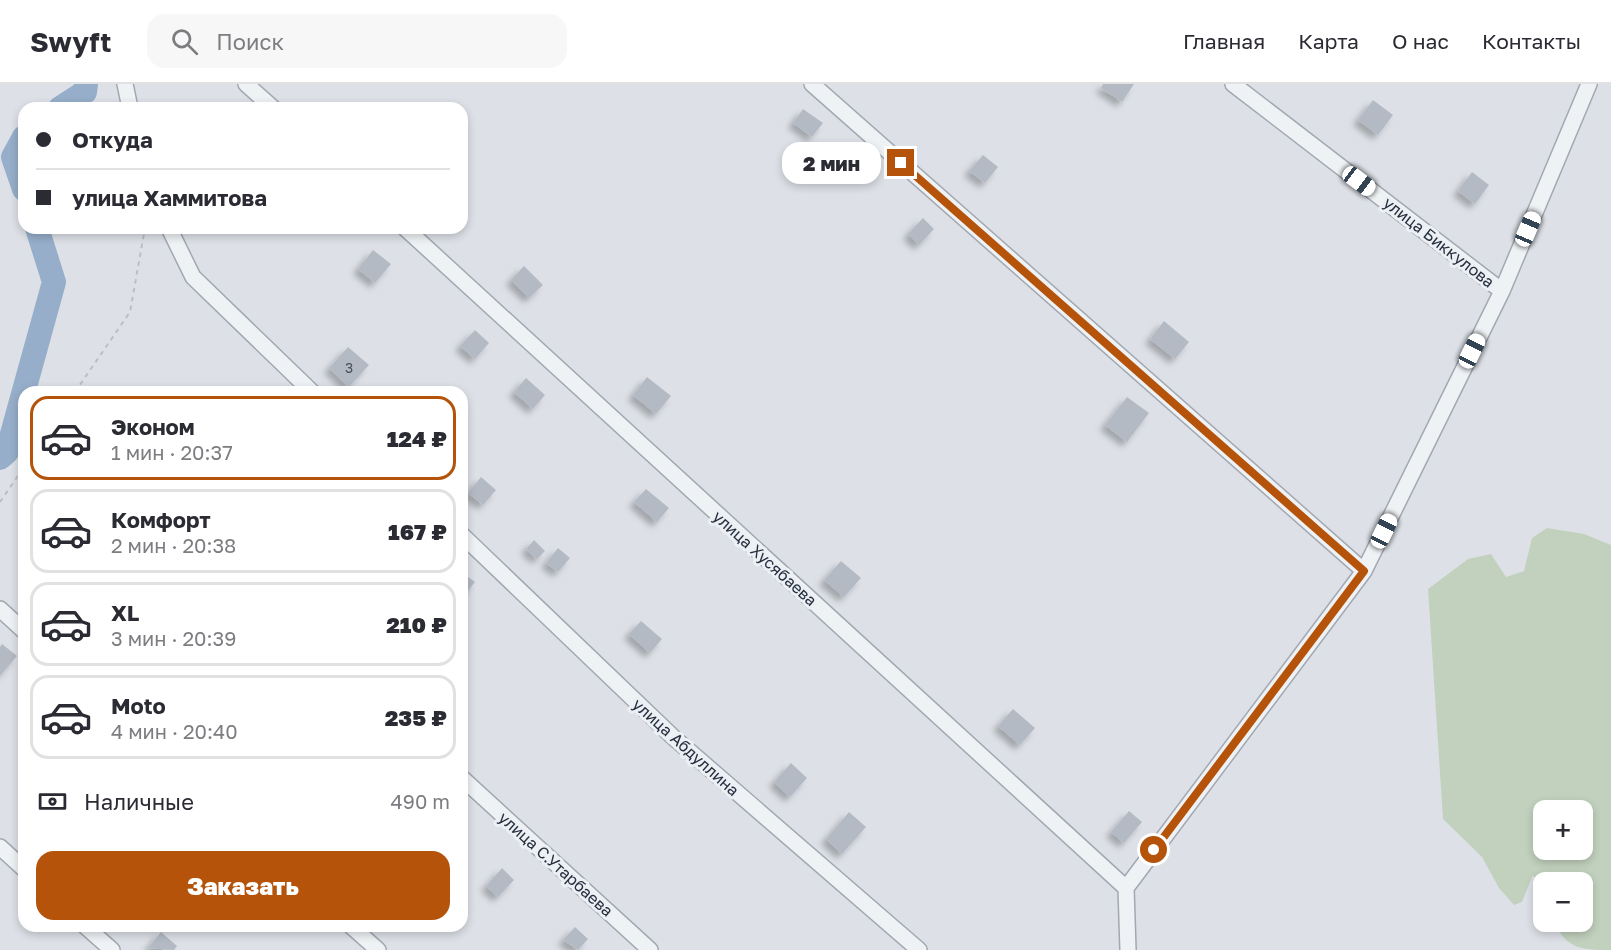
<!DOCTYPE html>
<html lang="ru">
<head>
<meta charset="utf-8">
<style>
  body { margin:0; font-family:"Golos Text",sans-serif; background:#f7f7f7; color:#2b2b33; height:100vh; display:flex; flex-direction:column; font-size:22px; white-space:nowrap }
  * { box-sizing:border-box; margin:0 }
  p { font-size:20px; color:#7c7c81 }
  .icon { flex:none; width:33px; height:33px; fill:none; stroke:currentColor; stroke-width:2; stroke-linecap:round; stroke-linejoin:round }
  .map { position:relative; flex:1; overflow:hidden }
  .sheet { position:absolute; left:18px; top:302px; width:450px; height:546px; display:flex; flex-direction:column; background:#fff; border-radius:18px; box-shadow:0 3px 9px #0003 }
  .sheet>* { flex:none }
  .banner { position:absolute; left:18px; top:18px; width:450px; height:132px; border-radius:18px; box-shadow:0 3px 9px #0003; display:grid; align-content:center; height:132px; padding:0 18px; background:#fff }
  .tools { position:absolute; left:1533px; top:716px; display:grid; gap:12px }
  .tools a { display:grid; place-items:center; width:60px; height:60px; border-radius:12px; background:#fff; box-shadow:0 3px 9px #0003; font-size:30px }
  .end { position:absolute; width:27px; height:27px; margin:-14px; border:8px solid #b45309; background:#fff; box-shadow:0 0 0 3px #fff }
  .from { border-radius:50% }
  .bubble { position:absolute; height:42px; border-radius:18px; background:#fff; box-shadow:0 3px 9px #0003; font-size:20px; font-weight:800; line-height:42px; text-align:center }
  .car { position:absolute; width:18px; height:36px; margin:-18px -9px; border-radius:8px; box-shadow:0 0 4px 2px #0007; background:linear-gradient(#fff 24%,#345 0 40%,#fff 0 76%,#345 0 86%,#fff 0) }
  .banner b { display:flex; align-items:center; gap:21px; height:57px; font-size:22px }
  .banner b+b { border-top:2px solid #e1e1e2 }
  .banner i { width:15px; height:15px; background:#2b2b33 }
  ul { padding:10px 0 0; list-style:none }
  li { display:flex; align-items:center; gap:18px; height:84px; margin:0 12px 9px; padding:0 6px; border:3px solid #e1e1e2; border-radius:18px }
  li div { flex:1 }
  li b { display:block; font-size:22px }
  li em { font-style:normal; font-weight:800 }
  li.current { border-color:#b45309 }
  li>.icon { width:54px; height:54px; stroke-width:1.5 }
  .pay { display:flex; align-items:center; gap:15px; height:66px; padding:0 18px; font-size:22px }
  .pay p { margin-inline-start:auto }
  .button { display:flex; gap:12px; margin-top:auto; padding:12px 18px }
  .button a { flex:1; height:69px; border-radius:18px; background:#b45309; color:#fff; font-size:24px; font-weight:800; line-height:69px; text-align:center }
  header { display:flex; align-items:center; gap:36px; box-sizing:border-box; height:84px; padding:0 30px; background:#fff; border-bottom:2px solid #e1e1e2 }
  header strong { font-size:28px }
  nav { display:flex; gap:33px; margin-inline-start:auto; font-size:21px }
  .search { width:420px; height:54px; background:#f7f7f7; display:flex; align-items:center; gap:15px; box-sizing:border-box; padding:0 21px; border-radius:18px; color:#7c7c81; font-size:22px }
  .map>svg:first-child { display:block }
  .green { fill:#c2d1be; fill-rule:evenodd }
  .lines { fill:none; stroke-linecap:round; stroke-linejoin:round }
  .river { stroke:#96aec9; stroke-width:24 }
  .building { fill:#b4bac4; filter:url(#shadow) }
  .minor-casing { stroke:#a2a8b1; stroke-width:18 }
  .path { stroke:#bbbfc5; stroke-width:2; stroke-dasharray:4.5 4.5; stroke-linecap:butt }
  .minor { stroke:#eff2f5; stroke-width:15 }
  .route { stroke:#b45309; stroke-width:8 }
  .labels { text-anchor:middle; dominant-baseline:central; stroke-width:6; stroke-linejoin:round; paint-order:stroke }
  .number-label { font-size:14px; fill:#4a5260 }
  .street-label { font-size:16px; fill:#262f3e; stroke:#ecf0f5 }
</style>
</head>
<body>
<header>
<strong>Swyft</strong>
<div class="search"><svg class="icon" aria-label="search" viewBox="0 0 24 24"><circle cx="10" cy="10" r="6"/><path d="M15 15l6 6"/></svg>Поиск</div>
<nav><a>Главная</a><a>Карта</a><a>О нас</a><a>Контакты</a></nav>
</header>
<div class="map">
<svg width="1611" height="866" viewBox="0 0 1611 866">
  <defs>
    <filter id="shadow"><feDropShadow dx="-5" dy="5" stdDeviation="3" flood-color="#0004"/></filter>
  </defs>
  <rect width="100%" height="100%" fill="#dde1e7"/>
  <path class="green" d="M 1547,444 L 1584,450 L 1611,461 L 1611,866 C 1583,866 1566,866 1554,837 L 1582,837 L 1582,798 L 1544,798 L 1543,812 L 1533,791 L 1522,818 L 1514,821 L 1499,804 L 1482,773 L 1443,735 L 1428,505 L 1468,475 L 1491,470 L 1506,493 L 1524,487 L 1532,454 ZM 1544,726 L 1582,726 L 1582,765 L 1544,765 Z"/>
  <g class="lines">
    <path class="river" d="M 60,24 L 85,8 L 86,0
      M 24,53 L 13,73 L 24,105
      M 0,374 L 7,368 L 54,198 L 37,144"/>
  </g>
  <path class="building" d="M 1103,0 L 1134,0 L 1122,18 L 1101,4 Z
    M 1373,16 L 1393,31 L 1378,51 L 1358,36 Z
    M 803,25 L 823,39 L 812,53 L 793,39 Z
    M 983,71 L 998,83 L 985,99 L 969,87 Z
    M 1472,88 L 1489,101 L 1475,120 L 1458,107 Z
    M 923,134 L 934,145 L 919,161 L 908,150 Z
    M 373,166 L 391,180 L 375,199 L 358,185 Z
    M 524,182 L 543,201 L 529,214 L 511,196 Z
    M 1164,237 L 1189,258 L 1175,275 L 1150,255 Z
    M 475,246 L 489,259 L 475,275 L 460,262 Z
    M 348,263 L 369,281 L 349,303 L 329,284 Z
    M 647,293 L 671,312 L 656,330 L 633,311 Z
    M 526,294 L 545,311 L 533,325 L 514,308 Z
    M 1127,313 L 1149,329 L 1127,358 L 1105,341 Z
    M 481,393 L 496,406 L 483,421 L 468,409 Z
    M 646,405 L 669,424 L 657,438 L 634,418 Z
    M 534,456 L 545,467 L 537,475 L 526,465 Z
    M 558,464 L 570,474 L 558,488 L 546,479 Z
    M 841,477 L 861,494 L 844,513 L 824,496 Z
    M 467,492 L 475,498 L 462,514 L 462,498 Z
    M 641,537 L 662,555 L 650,569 L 629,550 Z
    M 2,560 L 17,572 L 0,592 L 0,563 Z
    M 1013,625 L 1035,644 L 1020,661 L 998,642 Z
    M 791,679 L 807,694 L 790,713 L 774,698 Z
    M 1129,727 L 1142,738 L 1124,759 L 1111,748 Z
    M 849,728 L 866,743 L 842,770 L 826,755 Z
    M 502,784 L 514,796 L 498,813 L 486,802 Z
    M 575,843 L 588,855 L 578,866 L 563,856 Z
    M 161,848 L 177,862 L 174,866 L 148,864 Z"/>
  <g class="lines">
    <defs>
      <path id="minor" d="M 125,0 L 130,24
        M 246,0 L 273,24
        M 812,0 L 1364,487
        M 1233,0 L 1502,207
        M 169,144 L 193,193 L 312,308
        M 405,144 L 1126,804
        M 462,451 L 673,653 L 919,866
        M 0,525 L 24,547
        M 462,694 L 650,866
        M 0,763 L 24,785
        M 85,842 L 112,866
        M 351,842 L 378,866
        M 1128,866 L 1126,804 L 1364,487 L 1502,207 L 1589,0"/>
    </defs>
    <use href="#minor" class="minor-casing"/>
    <path class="path" d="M 75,308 L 130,228 L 145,144
      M 0,418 L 24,383"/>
    <use href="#minor" class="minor"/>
  </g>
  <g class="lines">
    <path class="route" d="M 901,79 L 1364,487 L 1154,766"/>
  </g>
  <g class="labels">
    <g class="number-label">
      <text x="349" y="283">3</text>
    </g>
    <g class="street-label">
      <text transform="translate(1439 158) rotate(38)">улица Биккулова</text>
      <text transform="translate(765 474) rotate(42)">улица Хусябаева</text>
      <text transform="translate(686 663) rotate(42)">улица Абдуллина</text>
      <text transform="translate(556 780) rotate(42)">улица С.Утарбаева</text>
    </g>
  </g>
</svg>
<div class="tools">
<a>+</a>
<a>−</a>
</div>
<i class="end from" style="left:1154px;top:766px"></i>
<i class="end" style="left:901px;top:79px"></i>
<div class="bubble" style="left:782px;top:58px;width:99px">2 мин</div>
<i class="car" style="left:1359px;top:97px;rotate:127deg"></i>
<i class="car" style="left:1528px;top:145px;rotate:23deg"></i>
<i class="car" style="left:1472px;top:267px;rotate:26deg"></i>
<i class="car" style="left:1384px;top:447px;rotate:26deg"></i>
<div class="banner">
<b><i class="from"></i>Откуда</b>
<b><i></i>улица Хаммитова</b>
</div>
<section class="sheet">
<ul>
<li class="current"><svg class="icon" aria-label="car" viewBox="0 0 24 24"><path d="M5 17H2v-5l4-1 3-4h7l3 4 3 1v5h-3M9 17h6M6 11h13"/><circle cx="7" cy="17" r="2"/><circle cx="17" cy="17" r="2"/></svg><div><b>Эконом</b><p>1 мин · 20:37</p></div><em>124 ₽</em></li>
<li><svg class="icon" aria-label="car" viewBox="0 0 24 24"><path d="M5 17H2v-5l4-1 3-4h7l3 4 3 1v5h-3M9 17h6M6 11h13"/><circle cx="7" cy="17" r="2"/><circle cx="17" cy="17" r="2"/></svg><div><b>Комфорт</b><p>2 мин · 20:38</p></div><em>167 ₽</em></li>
<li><svg class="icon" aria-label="car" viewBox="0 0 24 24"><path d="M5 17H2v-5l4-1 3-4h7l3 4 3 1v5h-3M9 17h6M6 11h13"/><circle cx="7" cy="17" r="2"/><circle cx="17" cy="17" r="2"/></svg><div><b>XL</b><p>3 мин · 20:39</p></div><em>210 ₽</em></li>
<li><svg class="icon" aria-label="car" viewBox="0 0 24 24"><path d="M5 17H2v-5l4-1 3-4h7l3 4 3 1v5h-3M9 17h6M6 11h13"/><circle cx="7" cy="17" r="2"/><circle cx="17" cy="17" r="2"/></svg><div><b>Moto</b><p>4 мин · 20:40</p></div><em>235 ₽</em></li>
</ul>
<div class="pay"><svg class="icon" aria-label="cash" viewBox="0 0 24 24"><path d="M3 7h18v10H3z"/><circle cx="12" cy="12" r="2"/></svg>Наличные<p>490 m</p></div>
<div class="button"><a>Заказать</a></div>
</section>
</div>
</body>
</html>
